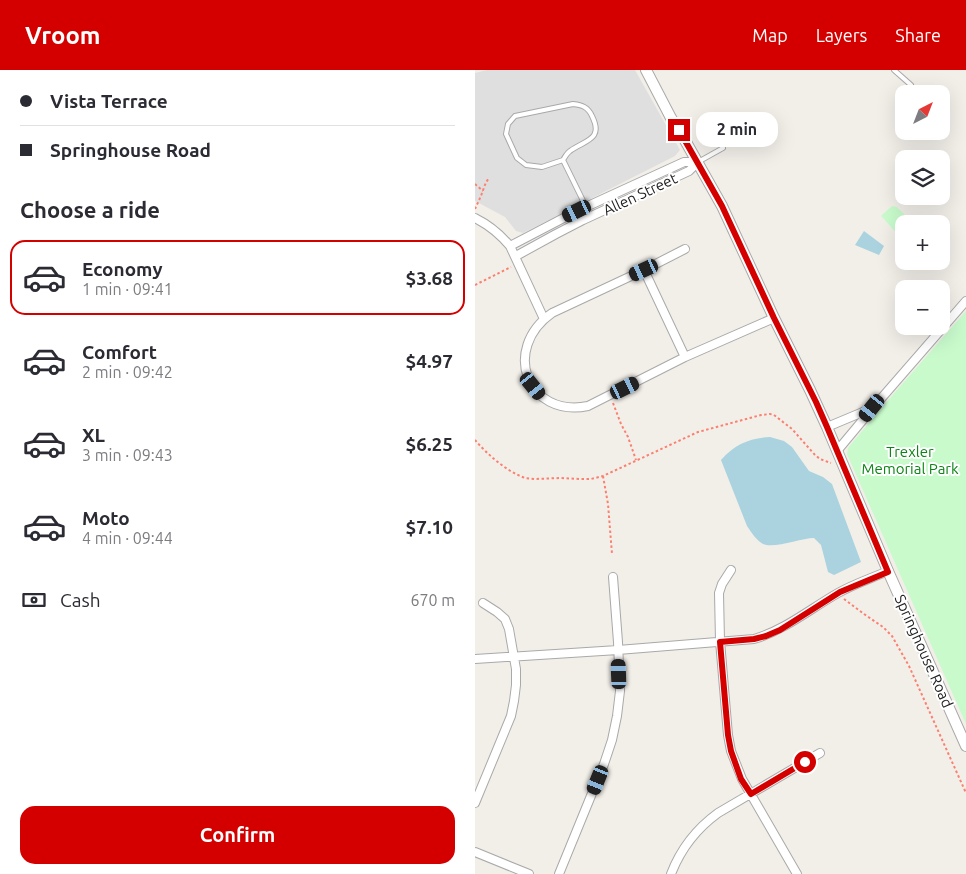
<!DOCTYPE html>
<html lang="en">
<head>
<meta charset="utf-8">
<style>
  body { margin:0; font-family:Ubuntu,sans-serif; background:#f7f7f7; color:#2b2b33; height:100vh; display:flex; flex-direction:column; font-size:19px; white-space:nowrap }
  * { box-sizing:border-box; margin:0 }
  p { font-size:16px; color:#7c7c81 }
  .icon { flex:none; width:28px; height:28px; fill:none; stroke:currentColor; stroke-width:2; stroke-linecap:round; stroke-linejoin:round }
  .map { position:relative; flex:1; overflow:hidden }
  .drawer { display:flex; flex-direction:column; background:#fff; width:475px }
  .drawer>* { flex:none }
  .banner { display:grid; align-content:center; height:110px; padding:0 20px; background:#fff }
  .needle { width:32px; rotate:42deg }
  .controls { position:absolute; left:420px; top:15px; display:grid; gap:10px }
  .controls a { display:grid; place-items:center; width:55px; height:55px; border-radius:10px; background:#fff; box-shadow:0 5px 20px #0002; font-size:25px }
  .end { position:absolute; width:22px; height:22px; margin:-11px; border:6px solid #d40000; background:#fff; box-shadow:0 0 0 2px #fff }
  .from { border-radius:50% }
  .bubble { position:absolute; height:35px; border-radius:15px; background:#fff; box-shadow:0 5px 20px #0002; font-size:16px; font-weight:700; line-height:35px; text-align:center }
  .car { position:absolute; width:15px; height:30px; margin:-15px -8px; border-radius:6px; box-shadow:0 0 4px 1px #0007; background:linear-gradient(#222 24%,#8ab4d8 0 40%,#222 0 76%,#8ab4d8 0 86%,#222 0) }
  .banner b { display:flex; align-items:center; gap:18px; height:48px; font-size:19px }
  .banner b+b { border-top:1px solid #e1e1e2 }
  .banner i { width:12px; height:12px; background:#2b2b33 }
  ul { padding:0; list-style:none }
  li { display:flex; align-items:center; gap:15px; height:75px; margin:0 10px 8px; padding:0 10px; border:2px solid transparent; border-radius:15px }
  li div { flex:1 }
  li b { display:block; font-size:19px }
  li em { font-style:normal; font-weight:700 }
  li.active { border-color:#d40000 }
  li>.icon { width:45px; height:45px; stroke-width:1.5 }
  h2 { padding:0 20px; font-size:22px; line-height:60px }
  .pay { display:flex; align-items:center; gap:12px; height:55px; padding:0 20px; font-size:19px }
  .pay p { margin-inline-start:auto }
  .primary-button { display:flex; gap:10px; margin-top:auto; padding:10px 20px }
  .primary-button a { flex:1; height:58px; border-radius:15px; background:#d40000; color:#fff; font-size:20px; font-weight:700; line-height:58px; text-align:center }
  header { display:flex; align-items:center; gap:30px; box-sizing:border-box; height:70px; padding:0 25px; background:#d40000; color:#fff }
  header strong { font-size:24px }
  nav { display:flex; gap:28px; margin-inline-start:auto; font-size:18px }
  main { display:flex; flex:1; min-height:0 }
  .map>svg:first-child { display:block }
  .residential { fill:#e0dfdf }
  .park { fill:#c8facc }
  .water { fill:#aad3df }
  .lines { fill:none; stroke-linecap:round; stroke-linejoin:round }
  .service-casing { stroke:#a9a9a9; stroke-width:6 }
  .minor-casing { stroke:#a9a9a9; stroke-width:10 }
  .tertiary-casing { stroke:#a9a9a9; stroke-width:12 }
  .path { stroke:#fa8072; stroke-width:2; stroke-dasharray:2.5 2.5; stroke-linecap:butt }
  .service { stroke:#fff; stroke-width:4 }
  .minor { stroke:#fff; stroke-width:8 }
  .tertiary { stroke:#fff; stroke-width:10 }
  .route { stroke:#d40000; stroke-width:6 }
  .labels { text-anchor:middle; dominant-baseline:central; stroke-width:4; stroke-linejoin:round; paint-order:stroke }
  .street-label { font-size:15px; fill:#222; stroke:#fff }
  .park-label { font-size:15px; fill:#0c8416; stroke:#fff }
</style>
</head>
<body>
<header>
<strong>Vroom</strong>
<nav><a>Map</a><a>Layers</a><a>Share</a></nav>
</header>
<main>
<section class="drawer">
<div class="banner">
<b><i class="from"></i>Vista Terrace</b>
<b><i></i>Springhouse Road</b>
</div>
<h2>Choose a ride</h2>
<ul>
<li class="active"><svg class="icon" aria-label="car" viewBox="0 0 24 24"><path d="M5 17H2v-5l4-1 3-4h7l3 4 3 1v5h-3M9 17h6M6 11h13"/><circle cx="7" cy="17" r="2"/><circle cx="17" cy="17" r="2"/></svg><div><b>Economy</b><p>1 min · 09:41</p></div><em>$3.68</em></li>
<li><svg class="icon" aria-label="car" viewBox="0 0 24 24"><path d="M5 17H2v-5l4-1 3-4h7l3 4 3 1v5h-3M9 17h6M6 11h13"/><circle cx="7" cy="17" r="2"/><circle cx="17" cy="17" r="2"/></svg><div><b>Comfort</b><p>2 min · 09:42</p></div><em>$4.97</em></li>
<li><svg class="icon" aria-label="car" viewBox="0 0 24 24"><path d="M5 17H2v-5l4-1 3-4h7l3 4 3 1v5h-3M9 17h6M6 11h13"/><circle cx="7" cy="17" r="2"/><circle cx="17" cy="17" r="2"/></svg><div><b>XL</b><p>3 min · 09:43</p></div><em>$6.25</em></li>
<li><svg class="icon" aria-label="car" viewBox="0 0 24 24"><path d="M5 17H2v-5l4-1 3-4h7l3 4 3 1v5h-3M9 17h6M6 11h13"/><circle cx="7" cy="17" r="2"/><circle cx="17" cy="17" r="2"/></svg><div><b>Moto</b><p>4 min · 09:44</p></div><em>$7.10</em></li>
</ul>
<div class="pay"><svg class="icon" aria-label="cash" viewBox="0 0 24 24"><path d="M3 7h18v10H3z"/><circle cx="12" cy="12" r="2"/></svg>Cash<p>670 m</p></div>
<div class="primary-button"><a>Confirm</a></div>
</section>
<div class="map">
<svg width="491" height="804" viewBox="0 0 491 804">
  <rect width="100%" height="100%" fill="#f2efe9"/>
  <path class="residential" d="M 12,0 L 160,0 L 205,80 L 200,86 L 48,163 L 41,161 L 30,147 L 0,131 L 0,3 Z"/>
  <path class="park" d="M 417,136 L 422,137 L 439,154 L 429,154 L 429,166 C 418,163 414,153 406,146 Z
    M 491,241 L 491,654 L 372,384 L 373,378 L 402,343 Z"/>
  <path class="water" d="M 389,161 L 409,176 L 404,185 L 380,175 Z
    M 295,367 L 309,371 L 317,377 L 334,401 L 348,407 L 357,414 L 386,492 L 359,505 L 353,502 L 346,475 L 339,468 C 326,468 299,479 288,474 C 282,471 276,462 272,456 L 246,390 C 260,374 275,368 295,367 Z"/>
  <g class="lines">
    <defs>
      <path id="service" d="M 419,0 L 436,15
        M 88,90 L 67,97 L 51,95 L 42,88 L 31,64 L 33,54 L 40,46 L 98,34 C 107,35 113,37 117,46 C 129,70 110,70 95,81 C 92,83 90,87 88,90 L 116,147
        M 223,92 L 248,78"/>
      <path id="minor" d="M 0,148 C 14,155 25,164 35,176 L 69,249
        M 35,176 L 102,141 L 209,92 L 223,92
        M 210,179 L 169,200 L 77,243 C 26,279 52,348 113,336 L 210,287 L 299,248
        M 41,186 L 81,164 L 108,150 L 214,101 L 223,92
        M 169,200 L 210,287
        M 352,357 L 395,339
        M 362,381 L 397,339 L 491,231
        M 256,500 L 247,514 L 244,523 L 245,571 L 253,665 L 256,681 L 267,709 L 322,804
        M 0,589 L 143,580 L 279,569 C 310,560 335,539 363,523 C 379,514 397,508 413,501
        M 0,733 L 36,646 L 39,631 L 41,615 L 41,599 L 34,559 L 30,549 L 22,542 L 8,533
        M 0,782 L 54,804
        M 84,804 L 129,694 L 137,670 L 142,646 L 145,621 L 143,572 L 138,507
        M 196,804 C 206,778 221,759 243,743 L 345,683"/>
      <path id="tertiary" d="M 171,0 L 196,48 L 211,72 L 247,136 L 299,248 L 335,320 L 352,357 L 413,501 L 491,676"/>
    </defs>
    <use href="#service" class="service-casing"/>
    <use href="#minor" class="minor-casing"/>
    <use href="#tertiary" class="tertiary-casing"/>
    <path class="path" d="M 0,114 L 8,121
      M 0,139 C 2,134 5,129 7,123 C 9,118 10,113 14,108
      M 0,215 L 36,197
      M 138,333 L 146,354 L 153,367 L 161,390
      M 0,370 C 13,385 31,401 50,408 L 60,409 L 85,408 L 105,409 L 116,409 L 128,406 L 223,362 L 286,345 L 295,344 L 299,345 L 317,359 L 340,385 L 345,389 L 356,393
      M 128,406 L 133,434 L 137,484
      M 369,529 L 389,544 L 408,557 L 417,566 L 434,596 L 491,723"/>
    <use href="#service" class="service"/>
    <use href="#minor" class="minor"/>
    <use href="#tertiary" class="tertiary"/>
  </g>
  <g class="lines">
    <path class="route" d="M 204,60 L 247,136 L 299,248 L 341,332 L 352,357 L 413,502 L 365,522 L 305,560 L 291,566 L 279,569 L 245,572 L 253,665 L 256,681 L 266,709 L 276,724 L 330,692"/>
  </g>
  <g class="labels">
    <g class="street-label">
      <text transform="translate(165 124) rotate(-25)">Allen Street</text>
      <text transform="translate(449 581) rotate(66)">Springhouse Road</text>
    </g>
    <g class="park-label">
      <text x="435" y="381">Trexler<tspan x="435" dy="17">Memorial Park</tspan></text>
    </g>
  </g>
</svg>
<div class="controls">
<a><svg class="needle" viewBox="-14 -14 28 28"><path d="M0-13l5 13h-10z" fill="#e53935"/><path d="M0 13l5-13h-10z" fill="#7c7c81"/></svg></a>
<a><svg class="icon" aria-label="layers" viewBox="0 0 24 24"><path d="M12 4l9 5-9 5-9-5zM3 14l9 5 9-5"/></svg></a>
<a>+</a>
<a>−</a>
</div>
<i class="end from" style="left:330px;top:692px"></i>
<i class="end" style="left:204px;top:60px"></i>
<div class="bubble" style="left:221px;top:42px;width:82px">2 min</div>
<i class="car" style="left:102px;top:141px;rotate:244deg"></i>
<i class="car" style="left:169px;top:200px;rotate:245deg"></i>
<i class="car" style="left:58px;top:316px;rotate:141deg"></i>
<i class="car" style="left:150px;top:318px;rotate:64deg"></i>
<i class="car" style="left:397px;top:338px;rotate:219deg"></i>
<i class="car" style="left:144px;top:604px;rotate:358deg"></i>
<i class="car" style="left:123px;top:710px;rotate:202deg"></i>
</div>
</main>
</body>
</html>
